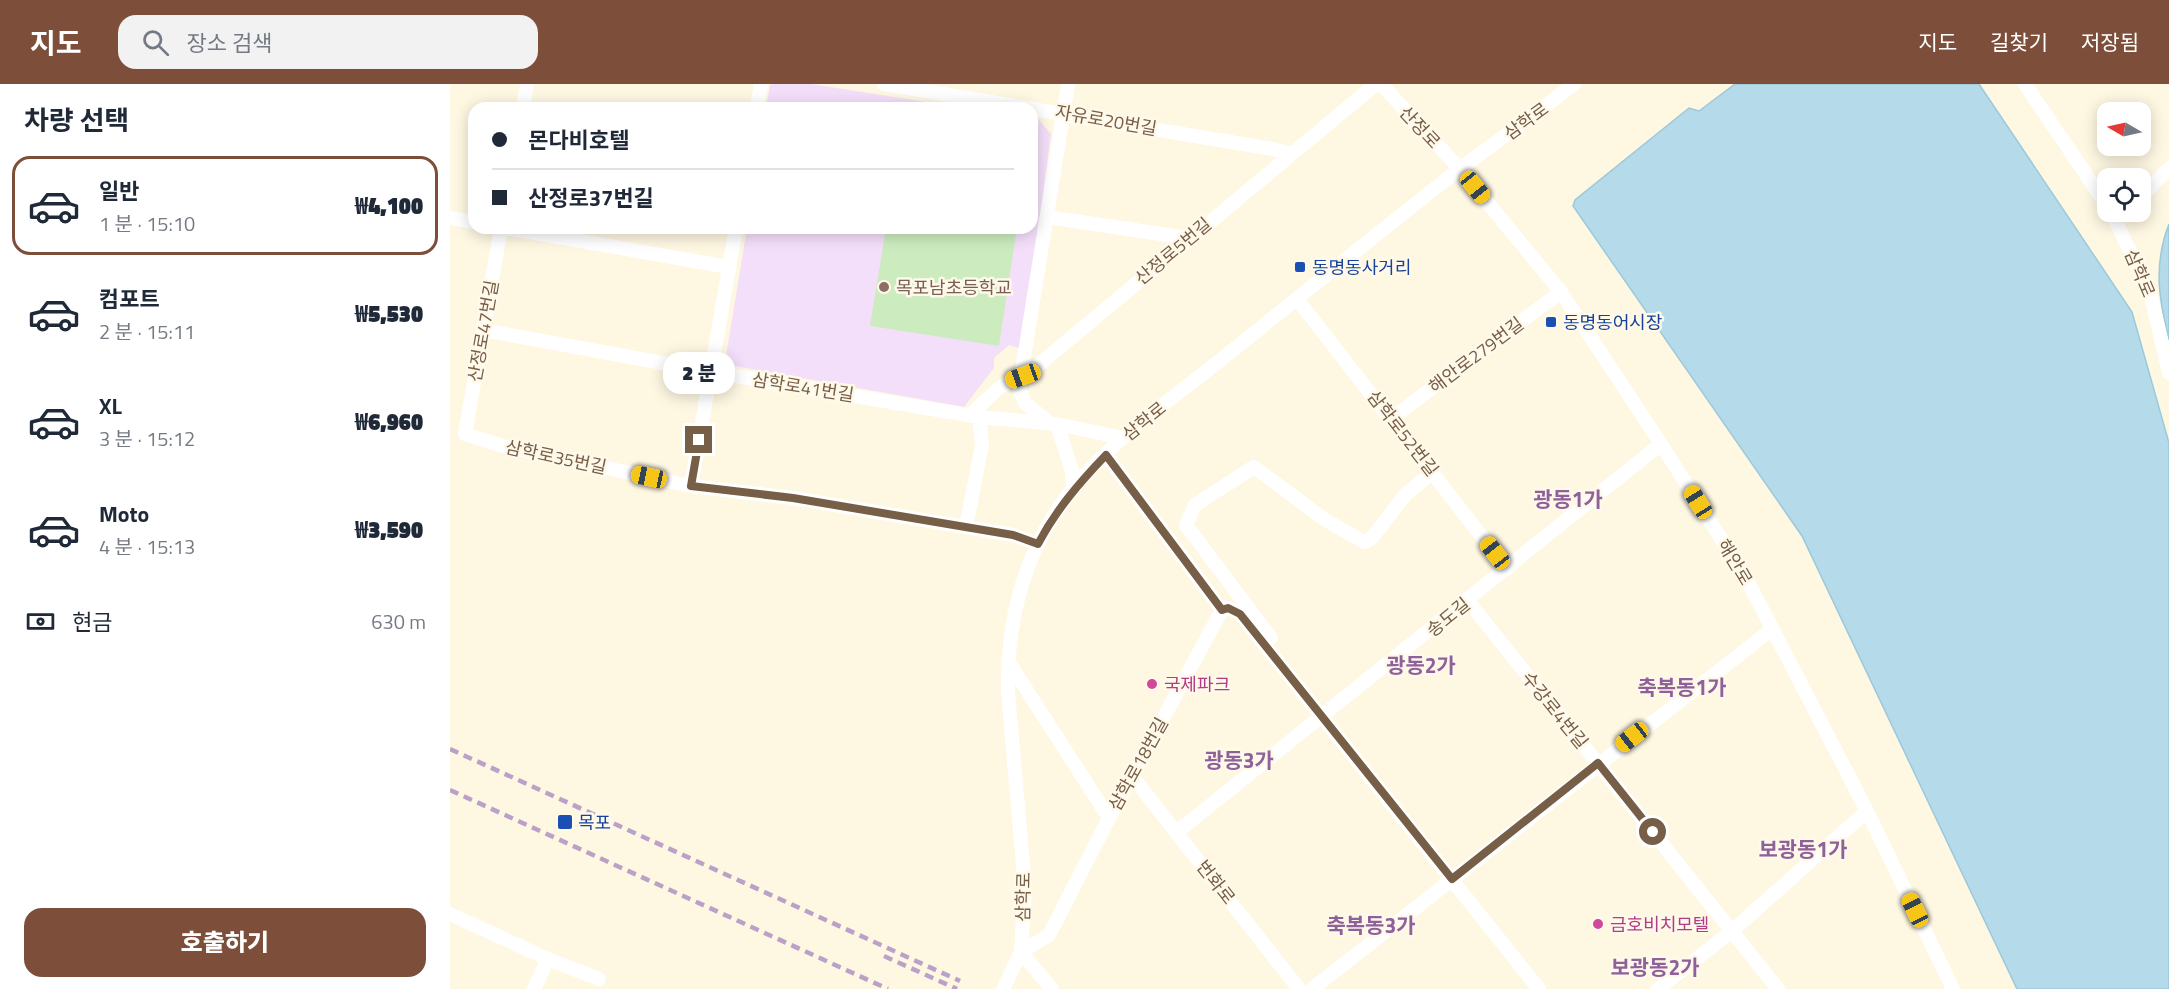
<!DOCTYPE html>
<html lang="ko">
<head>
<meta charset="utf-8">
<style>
  body { margin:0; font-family:"Titillium Web","Noto Sans KR",sans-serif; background:#f2f2f3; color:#1f2937; height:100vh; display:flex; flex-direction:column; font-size:22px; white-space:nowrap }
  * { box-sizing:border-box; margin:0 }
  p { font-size:20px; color:#747a83 }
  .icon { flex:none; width:33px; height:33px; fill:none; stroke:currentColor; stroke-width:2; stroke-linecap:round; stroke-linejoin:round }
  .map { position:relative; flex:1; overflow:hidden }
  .drawer { display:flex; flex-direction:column; background:#fff; width:450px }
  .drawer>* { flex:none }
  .hud { position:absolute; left:18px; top:18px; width:570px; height:132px; border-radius:18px; box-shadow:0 3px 15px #0003; display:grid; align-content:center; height:132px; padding:0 24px; background:#fff }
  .needle { width:39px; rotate:279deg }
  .fabs { position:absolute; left:1647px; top:18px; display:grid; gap:12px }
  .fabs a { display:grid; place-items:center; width:54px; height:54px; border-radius:12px; background:#fff; box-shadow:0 3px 15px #0003; font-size:30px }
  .end { position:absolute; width:27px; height:27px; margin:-14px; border:8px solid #775e47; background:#fff; box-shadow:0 0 0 3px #fff }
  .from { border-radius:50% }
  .bubble { position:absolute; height:42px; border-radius:18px; background:#fff; box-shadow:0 3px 15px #0003; font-size:20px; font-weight:800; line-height:42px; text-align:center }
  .car { position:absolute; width:18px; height:36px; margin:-18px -9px; border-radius:8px; box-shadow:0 0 4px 2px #0007; background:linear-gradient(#f5c518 24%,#345 0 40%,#f5c518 0 76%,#345 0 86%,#f5c518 0) }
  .hud b { display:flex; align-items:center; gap:21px; height:57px; font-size:22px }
  .hud b+b { border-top:2px solid #e0e1e3 }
  .hud i { width:15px; height:15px; background:#1f2937 }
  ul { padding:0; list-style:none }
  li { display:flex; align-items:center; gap:18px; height:99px; margin:0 12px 9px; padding:0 12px; border:3px solid transparent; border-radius:18px }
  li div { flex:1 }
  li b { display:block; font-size:22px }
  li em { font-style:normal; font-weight:800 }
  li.selected { border-color:#7d4f3a }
  li>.icon { width:54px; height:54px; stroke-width:1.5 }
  h2 { padding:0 24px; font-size:27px; line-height:72px }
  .pay { display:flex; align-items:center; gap:15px; height:66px; padding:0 24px; font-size:22px }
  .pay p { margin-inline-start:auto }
  .cta { display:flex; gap:12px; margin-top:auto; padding:12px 24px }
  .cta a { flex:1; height:69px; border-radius:18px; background:#7d4f3a; color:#fff; font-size:24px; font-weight:800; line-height:69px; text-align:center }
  header { display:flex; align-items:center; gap:36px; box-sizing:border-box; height:84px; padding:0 30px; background:#7d4f3a; color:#fff }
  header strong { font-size:28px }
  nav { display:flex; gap:33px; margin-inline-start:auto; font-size:21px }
  .search { width:420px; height:54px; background:#f2f2f3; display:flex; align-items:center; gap:15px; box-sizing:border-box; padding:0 21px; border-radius:18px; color:#747a83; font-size:22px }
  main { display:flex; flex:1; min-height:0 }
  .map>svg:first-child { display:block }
  .education { fill:#f4dffa }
  .green { fill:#ccecbf }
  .water { fill:#b5dae9; stroke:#9bc9db; stroke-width:1.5 }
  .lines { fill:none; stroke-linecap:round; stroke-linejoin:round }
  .minor { stroke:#fff; stroke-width:14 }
  .rail { stroke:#bba0c8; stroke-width:4.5; stroke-dasharray:9 6; stroke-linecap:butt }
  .route { stroke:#775e47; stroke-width:8 }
  .transit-dot { fill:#1a4fb4; stroke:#fff9ea; stroke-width:2 }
  .education-dot { fill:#8d6e63; stroke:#fff9ea; stroke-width:2 }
  .hotel-dot { fill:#d1479c; stroke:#fff9ea; stroke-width:2 }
  .labels { text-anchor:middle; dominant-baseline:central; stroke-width:5; stroke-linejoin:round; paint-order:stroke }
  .street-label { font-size:18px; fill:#775e47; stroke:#fff9ea }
  .transit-label { font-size:18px; fill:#164399; stroke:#fff9ea; text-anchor:start }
  .education-label { font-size:18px; fill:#785e54; stroke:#fff9ea; text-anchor:start }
  .hotel-label { font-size:18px; fill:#b23c85; stroke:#fff9ea; text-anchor:start }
  .quarter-label { font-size:21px; font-weight:bold; fill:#8f619b; stroke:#fff9ea }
</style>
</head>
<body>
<header>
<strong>지도</strong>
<div class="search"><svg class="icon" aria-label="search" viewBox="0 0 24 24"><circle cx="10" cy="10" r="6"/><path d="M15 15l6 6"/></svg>장소 검색</div>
<nav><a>지도</a><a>길찾기</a><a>저장됨</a></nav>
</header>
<main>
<section class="drawer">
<h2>차량 선택</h2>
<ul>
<li class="selected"><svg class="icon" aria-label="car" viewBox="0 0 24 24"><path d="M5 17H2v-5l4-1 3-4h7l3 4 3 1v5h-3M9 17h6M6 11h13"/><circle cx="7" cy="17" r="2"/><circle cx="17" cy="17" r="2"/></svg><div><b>일반</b><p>1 분 · 15:10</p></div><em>₩4,100</em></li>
<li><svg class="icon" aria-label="car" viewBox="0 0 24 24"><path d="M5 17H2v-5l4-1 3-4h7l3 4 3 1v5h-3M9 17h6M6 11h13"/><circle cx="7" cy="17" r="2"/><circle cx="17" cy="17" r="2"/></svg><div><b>컴포트</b><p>2 분 · 15:11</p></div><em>₩5,530</em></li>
<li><svg class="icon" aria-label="car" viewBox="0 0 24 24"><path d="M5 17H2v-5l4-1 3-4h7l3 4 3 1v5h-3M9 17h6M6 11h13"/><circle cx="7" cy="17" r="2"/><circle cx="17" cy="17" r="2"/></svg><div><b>XL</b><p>3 분 · 15:12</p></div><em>₩6,960</em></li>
<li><svg class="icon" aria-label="car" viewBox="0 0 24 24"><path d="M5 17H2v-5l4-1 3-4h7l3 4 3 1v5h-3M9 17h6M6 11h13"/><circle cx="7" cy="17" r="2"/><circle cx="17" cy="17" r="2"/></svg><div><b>Moto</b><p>4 분 · 15:13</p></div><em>₩3,590</em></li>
</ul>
<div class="pay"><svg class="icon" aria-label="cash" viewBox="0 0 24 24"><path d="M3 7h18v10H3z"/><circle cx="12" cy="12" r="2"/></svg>현금<p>630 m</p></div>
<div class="cta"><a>호출하기</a></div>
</section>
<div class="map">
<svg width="1719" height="905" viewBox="0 0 1719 905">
  <rect width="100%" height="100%" fill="#fef7e2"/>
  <path class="education" d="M 323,0 L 361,0 L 514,24 L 316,24 L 320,1 Z
    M 582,35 L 589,36 L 601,50 L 572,265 L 559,261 L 544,274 L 544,284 L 514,323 L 285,282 L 276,272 L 297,144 L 582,144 Z"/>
  <path class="green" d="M 436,144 L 567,144 L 549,262 L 420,242 Z"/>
  <path class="water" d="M 1285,0 L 1529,0 L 1682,228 L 1719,359 L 1719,905 L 1567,905 L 1352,452 L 1123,122 L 1125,116 L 1239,24 L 1249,27 Z
    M 1719,140 L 1719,256 C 1709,216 1703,181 1719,140 Z"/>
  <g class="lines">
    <path class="minor" d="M 434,0 L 823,65 L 842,70
      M 931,0 L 1010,85 L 1111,208 L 1211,360 L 1296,494 L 1417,727 L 1503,905
      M 1575,0 L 1658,123
      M 73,24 L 77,0
      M 307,24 L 311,0
      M 1690,114 L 1719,84
      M 1661,128 L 1700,208 L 1719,289
      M 597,133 L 738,154
      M 0,134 L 24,138
      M 51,144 L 15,350 L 53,362 L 241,402 L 343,414 L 563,451 L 587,460
      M 56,144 L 279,183
      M 847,215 L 1057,485
      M 33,246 L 262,288 L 529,333 L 607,340 L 673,354
      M 520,331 L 550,303 L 573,292 L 592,278 L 926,0
      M 942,334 L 1111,208
      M 596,336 L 576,320 L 569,305 L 618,0
      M 607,340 L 622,387 L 623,406
      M 656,371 L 772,526
      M 241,402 L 286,144
      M 516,443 L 532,361 L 529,333
      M 1018,517 L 1328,905
      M 772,526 L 778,524 L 790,530 L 1089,905
      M 821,554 L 736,441 L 745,421 L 804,383 L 874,435 L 914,458 L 921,455 L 956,410 L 983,388
      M 558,577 L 659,734
      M 682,692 L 849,905
      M 727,748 L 1211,360
      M 0,830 L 98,875 L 84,905
      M 571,868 L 599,851 L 659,734 L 772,526
      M 571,868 L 602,905
      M 98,875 L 149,895
      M 553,905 L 571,868 L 575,804 L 558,608 C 557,546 570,484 604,431 C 643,368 716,320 773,274 C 852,211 931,146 1011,84 C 1049,56 1087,29 1124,0
      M 862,905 L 1321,546
      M 1208,905 L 1282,847 L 1417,727"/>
    <path class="rail" d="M 0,665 L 510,897
      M 0,706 L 438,905
      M 434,872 L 507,905"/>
  </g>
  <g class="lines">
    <path class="route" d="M 249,356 L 241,402 L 343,414 L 563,451 L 588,460 C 606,426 629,399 656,371 L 772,526 L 778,524 L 790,530 L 1002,795 L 1148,679 L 1203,748"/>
  </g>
  <g class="transit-dot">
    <rect x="844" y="177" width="12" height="12" rx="3"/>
    <rect x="1095" y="232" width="12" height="12" rx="3"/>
    <rect x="107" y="730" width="16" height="16" rx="3"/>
  </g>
  <circle class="education-dot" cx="434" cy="203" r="6"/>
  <g class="hotel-dot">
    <circle cx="702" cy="600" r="6"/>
    <circle cx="1148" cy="840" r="6"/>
  </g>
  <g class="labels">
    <g class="street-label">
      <text transform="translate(656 36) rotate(10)">자유로20번길</text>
      <text transform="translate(1076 37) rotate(-36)">삼학로</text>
      <text transform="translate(970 43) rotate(47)">산정로</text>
      <text transform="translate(723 167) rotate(-40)">산정로5번길</text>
      <text transform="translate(1690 189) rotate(67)">삼학로</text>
      <text transform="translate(33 247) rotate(-80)">산정로47번길</text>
      <text transform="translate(1026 271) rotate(-37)">해안로279번길</text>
      <text transform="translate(353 303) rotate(9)">삼학로41번길</text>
      <text transform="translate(694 337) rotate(-39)">삼학로</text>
      <text transform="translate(953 349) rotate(52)">삼학로52번길</text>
      <text transform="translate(106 373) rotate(12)">삼학로35번길</text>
      <text transform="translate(1285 478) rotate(59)">해안로</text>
      <text transform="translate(998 533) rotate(-39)">송도길</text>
      <text transform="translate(1105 626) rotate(51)">수강로4번길</text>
      <text transform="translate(688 680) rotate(-61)">삼학로18번길</text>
      <text transform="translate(766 798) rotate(52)">번화로</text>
      <text transform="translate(573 813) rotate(-89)">삼학로</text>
    </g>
    <g class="transit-label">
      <text x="862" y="183">동명동사거리</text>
      <text x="1113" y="238">동명동어시장</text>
      <text x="128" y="738">목포</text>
    </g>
    <g class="education-label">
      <text x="446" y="203">목포남초등학교</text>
    </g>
    <g class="hotel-label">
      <text x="714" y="600">국제파크</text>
      <text x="1160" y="840">금호비치모텔</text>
    </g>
    <g class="quarter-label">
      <text x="1118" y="415">광동1가</text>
      <text x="971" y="581">광동2가</text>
      <text x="1232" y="603">축복동1가</text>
      <text x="789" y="676">광동3가</text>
      <text x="1353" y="765">보광동1가</text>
      <text x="921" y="841">축복동3가</text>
      <text x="1205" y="883">보광동2가</text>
    </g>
  </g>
</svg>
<div class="fabs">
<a><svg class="needle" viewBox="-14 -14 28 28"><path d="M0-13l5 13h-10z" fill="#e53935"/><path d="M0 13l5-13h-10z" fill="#747a83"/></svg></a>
<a><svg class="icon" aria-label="locate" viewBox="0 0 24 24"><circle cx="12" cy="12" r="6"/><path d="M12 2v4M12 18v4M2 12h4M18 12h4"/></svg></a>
</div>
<i class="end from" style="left:1203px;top:748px"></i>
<i class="end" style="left:249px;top:356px"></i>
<div class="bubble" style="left:213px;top:268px;width:72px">2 분</div>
<i class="car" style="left:1025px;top:103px;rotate:141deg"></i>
<i class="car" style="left:573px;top:292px;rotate:250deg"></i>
<i class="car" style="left:199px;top:393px;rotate:282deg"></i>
<i class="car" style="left:1248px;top:418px;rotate:328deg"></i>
<i class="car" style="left:1045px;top:469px;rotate:322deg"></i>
<i class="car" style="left:1182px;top:653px;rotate:232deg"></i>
<i class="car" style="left:1465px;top:826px;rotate:334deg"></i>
<div class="hud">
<b><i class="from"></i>몬다비호텔</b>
<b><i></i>산정로37번길</b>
</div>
</div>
</main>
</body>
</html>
